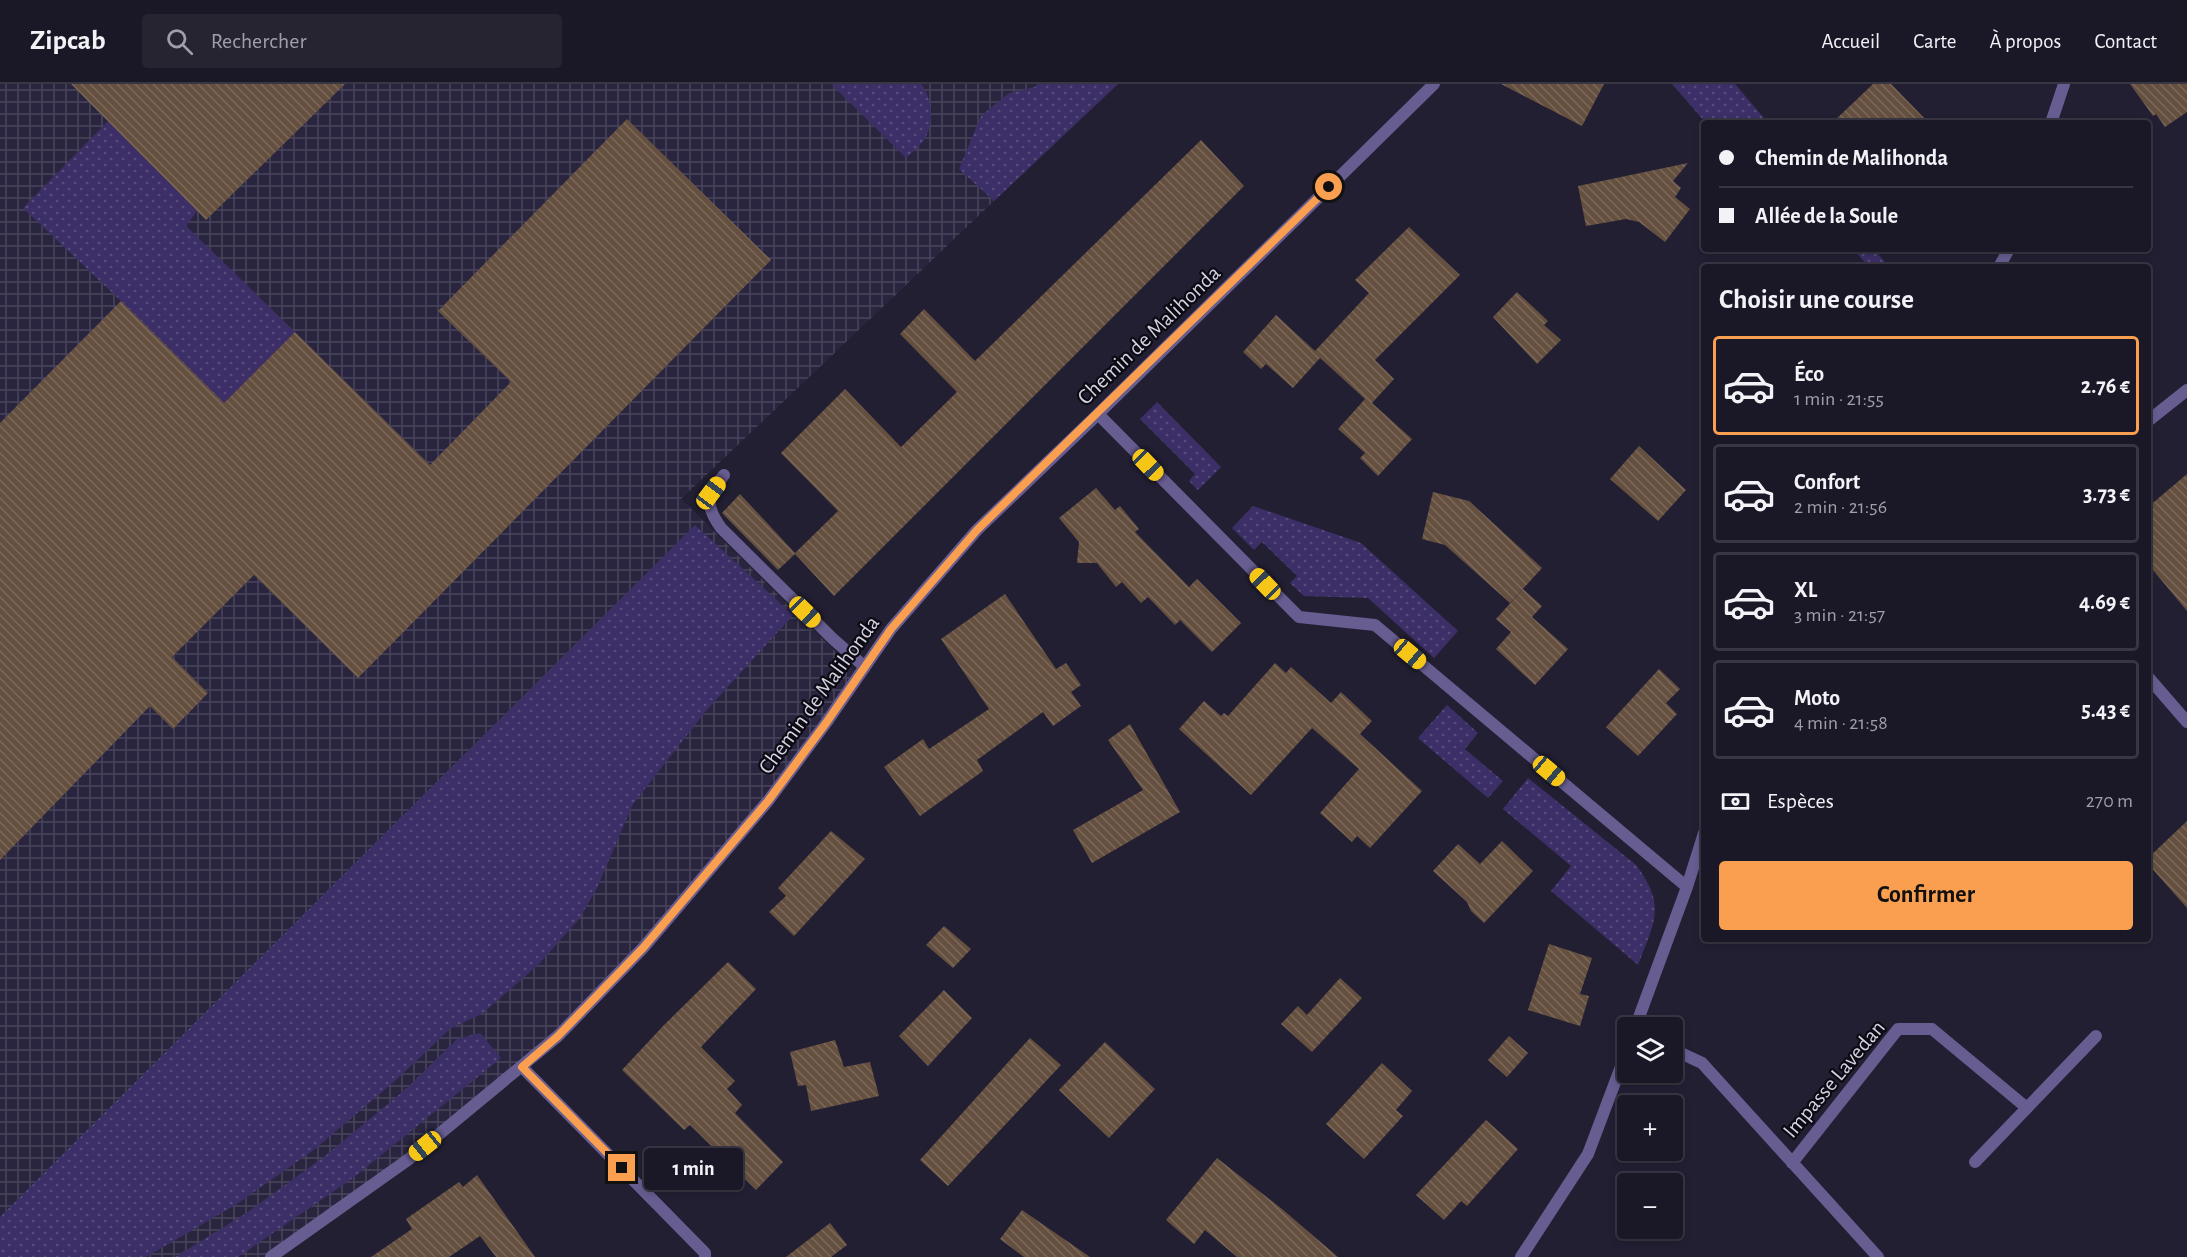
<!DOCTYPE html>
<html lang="fr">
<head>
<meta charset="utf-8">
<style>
  body { margin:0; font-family:"Alegreya Sans",sans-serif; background:#272432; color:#f1f3f6; height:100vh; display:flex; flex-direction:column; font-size:22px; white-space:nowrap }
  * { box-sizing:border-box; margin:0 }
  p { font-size:20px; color:#9f9fa7 }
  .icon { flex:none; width:33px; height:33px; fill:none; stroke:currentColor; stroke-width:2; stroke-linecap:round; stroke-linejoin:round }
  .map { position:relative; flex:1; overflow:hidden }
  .details { position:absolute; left:1701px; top:180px; width:450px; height:678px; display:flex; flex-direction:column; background:#1a1726; border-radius:6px; box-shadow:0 3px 9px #0003,0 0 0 2px #383643 }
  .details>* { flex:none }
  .guide { position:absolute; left:1701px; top:36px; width:450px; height:132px; border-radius:6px; box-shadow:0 3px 9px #0003,0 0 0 2px #383643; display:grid; align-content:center; height:132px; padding:0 18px; background:#1a1726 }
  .buttons { position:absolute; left:1617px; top:933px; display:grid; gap:12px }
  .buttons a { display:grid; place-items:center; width:66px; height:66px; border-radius:6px; background:#1a1726; box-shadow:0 3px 9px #0003,0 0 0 2px #383643; font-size:30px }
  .end { position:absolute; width:27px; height:27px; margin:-14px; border:8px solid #fa9f4f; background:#111; box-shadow:0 0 0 3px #111 }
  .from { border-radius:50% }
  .bubble { position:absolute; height:42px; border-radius:6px; background:#1a1726; box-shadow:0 3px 9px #0003,0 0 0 2px #383643; font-size:20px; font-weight:700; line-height:42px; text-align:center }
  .car { position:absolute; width:18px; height:36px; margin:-18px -9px; border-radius:8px; box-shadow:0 0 4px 2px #0007; background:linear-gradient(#f5c518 24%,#345 0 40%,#f5c518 0 76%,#345 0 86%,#f5c518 0) }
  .guide b { display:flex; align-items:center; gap:21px; height:57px; font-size:22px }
  .guide b+b { border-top:2px solid #383643 }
  .guide i { width:15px; height:15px; background:#f1f3f6 }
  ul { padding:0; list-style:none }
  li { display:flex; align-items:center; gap:18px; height:99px; margin:0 12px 9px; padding:0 6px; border:3px solid #383643; border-radius:6px }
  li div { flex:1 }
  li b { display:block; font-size:22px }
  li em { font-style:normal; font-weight:700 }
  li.on { border-color:#fa9f4f }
  li>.icon { width:54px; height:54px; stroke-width:1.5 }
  h2 { padding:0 18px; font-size:27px; line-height:72px }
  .pay { display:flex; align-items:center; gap:15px; height:66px; padding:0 18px; font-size:22px }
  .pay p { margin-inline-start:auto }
  .primary-button { display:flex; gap:12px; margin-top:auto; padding:12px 18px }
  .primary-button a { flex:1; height:69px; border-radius:6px; background:#fa9f4f; color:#111; font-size:24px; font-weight:700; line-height:69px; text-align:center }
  header { display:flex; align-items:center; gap:36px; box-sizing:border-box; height:84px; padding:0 30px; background:#1a1726; border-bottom:2px solid #383643 }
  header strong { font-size:28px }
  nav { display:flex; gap:33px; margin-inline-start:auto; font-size:21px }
  .search { width:420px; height:54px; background:#272432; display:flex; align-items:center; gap:15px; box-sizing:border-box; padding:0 21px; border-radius:6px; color:#9f9fa7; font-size:22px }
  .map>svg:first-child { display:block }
  .industrial { fill:url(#industrial-grid) }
  .grass { fill:url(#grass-dots) }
  .building { fill:url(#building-back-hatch) }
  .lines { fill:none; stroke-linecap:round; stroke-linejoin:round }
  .street { stroke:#675d91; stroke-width:12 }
  .route { stroke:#fa9f4f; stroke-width:8 }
  .labels { text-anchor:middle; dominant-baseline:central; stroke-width:4.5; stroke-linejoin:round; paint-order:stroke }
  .street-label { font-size:22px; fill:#d4d2e0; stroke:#0c0b13 }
</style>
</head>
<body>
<header>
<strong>Zipcab</strong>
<div class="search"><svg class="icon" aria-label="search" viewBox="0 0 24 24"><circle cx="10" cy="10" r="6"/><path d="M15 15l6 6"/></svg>Rechercher</div>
<nav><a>Accueil</a><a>Carte</a><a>À propos</a><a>Contact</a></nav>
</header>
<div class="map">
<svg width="2187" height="1173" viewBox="0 0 2187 1173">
  <defs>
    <pattern id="industrial-grid" width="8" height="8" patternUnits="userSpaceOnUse" patternTransform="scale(1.5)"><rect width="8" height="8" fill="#2a253f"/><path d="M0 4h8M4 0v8" fill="none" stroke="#48445a"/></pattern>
    <pattern id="grass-dots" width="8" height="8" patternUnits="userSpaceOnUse" patternTransform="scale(1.5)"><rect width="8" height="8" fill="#3c2f67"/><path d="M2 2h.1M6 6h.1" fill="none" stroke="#574c7c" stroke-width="1.8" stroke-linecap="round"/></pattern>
    <pattern id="building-back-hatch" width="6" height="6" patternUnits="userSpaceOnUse" patternTransform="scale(1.5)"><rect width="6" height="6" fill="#655040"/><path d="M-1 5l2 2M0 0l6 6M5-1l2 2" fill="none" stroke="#7a685b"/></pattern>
  </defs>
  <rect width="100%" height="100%" fill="#231f33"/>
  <path class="industrial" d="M 0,0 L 1117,0 L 681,415 L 859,591 L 826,639 L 643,864 L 522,983 L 271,1173 L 0,1173 Z"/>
  <path class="grass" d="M 831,0 L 921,0 C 933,14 934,41 924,56 C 919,63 912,68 906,74 Z
    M 1038,0 L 1118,0 L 994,117 L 959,85 L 981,32 L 1009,9 L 1035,3 Z
    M 1672,0 L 1735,0 L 1768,39 L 1706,39 Z
    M 108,37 L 197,127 L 186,142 L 295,248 L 223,320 L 121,217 L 23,124 Z
    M 1853,165 L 1874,165 L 1889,183 L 1869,183 Z
    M 1157,318 L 1221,383 L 1198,406 L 1189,397 L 1195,390 L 1140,335 Z
    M 1253,422 L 1361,459 L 1458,547 L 1434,574 L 1368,514 L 1304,512 L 1290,499 L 1297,492 L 1262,458 L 1254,466 L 1232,444 Z
    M 695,441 L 793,531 L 705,628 L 633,720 L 597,804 L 579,835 L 539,880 L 483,929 L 450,945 L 396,996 L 315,1065 L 237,1120 L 146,1173 L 0,1173 L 0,1133 Z
    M 1447,621 L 1478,649 L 1465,665 L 1503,697 L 1488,714 L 1418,654 Z
    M 1528,694 L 1636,781 C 1667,822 1654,838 1638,881 L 1551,807 L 1571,782 L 1503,725 Z
    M 480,949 L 501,974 L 353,1094 L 238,1173 L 175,1173 L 245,1130 L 325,1072 L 407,1004 L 457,955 Z"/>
  <path class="building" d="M 71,0 L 345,0 L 206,136 Z
    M 1501,0 L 1604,0 L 1582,42 Z
    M 1873,0 L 1891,0 L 1929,39 L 1832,39 Z
    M 2130,0 L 2187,0 L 2187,28 L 2165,43 L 2156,30 L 2153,32 Z
    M 627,35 L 771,176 L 358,594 L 254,491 L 172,573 L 208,609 L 173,645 L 150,622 L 0,776 L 0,339 L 121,217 L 224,319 L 295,248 L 430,381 L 511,298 L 438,227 Z
    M 1201,56 L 1244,102 L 834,512 L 795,470 L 778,486 L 722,429 L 740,410 L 795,469 L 838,427 L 781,369 L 845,305 L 901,363 L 957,308 L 900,250 L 924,225 L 975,277 Z
    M 1688,79 L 1673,97 L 1681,104 L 1675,113 L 1690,125 L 1665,158 L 1639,138 L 1626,135 L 1586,142 L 1578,102 Z
    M 1409,143 L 1460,191 L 1375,276 L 1394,295 L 1372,319 L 1412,355 L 1378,392 L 1360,374 L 1365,369 L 1338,345 L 1365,315 L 1341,293 L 1320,274 L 1293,304 L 1266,280 L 1261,285 L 1243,268 L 1276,231 L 1315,267 L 1369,209 L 1355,196 Z
    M 1517,208 L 1548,237 L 1544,241 L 1561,256 L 1537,280 L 1493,233 Z
    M 1639,362 L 1686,406 L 1658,437 L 1610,395 Z
    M 2187,390 L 2187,527 L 2148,480 L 2148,423 Z
    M 1096,404 L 1115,426 L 1120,422 L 1139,445 L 1135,448 L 1189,503 L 1197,495 L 1241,539 L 1212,568 L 1180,536 L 1175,541 L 1148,513 L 1141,519 L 1122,498 L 1116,503 L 1097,479 L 1077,479 L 1079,458 L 1059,434 Z
    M 1433,408 L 1469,417 L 1542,484 L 1510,519 L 1445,461 L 1422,455 Z
    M 1523,505 L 1542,522 L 1532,533 L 1568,565 L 1535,601 L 1496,565 L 1511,548 L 1496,535 Z
    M 1005,510 L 1056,585 L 1066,579 L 1081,601 L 1071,608 L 1081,622 L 1053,642 L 1043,628 L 977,676 L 983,687 L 920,732 L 884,683 L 923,655 L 929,665 L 989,625 L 941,555 Z
    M 1275,579 L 1286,589 L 1291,583 L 1331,619 L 1341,608 L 1372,637 L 1360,650 L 1422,707 L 1370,764 L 1357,752 L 1352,758 L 1320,729 L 1359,685 L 1312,644 L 1251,711 L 1179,645 L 1204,617 L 1221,632 L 1224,629 L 1228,632 Z
    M 1659,585 L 1680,605 L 1666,619 L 1677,630 L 1638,672 L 1606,643 Z
    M 1130,640 L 1180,728 L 1092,779 L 1073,746 L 1143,706 L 1108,656 Z
    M 2187,737 L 2187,824 L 2148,780 L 2148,774 Z
    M 831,747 L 865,775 L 794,852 L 769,828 L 786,812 L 778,804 Z
    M 1502,757 L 1533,787 L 1484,839 L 1471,827 L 1467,818 L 1433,787 L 1458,760 L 1480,780 Z
    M 944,842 L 971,865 L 953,884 L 926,861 Z
    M 1549,860 L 1592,874 L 1580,910 L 1589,912 L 1580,942 L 1528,926 Z
    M 728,878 L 756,905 L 701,963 L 735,997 L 727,1005 L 742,1021 L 735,1029 L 783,1078 L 756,1106 L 690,1041 L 684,1046 L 622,986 L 664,941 Z
    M 1340,894 L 1362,914 L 1312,968 L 1281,940 L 1298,922 L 1307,931 Z
    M 944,906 L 972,934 L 928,982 L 899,952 Z
    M 1509,952 L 1528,969 L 1507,993 L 1488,976 Z
    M 1030,954 L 1061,981 L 948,1102 L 920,1076 Z
    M 835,956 L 844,983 L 870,978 L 879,1012 L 811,1027 L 806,1001 L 798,1002 L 790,968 Z
    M 1105,958 L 1155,1005 L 1109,1054 L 1059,1006 Z
    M 1382,979 L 1412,1007 L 1396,1026 L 1403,1032 L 1364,1075 L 1326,1040 Z
    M 1486,1036 L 1518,1065 L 1467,1122 L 1461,1117 L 1444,1136 L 1416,1111 Z
    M 1217,1074 L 1282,1125 L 1338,1173 L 1237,1173 L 1205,1146 L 1194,1160 L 1166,1136 Z
    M 477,1091 L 535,1173 L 496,1173 L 480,1152 L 449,1173 L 371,1173 L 412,1145 L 406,1135 L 459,1098 L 463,1103 Z
    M 1022,1126 L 1090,1173 L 1024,1173 L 1000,1155 Z
    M 830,1139 L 847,1161 L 831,1173 L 786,1173 Z"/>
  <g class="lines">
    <path class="street" d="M 2051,39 L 2064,0
      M 1999,183 L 2009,165
      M 1098,330 L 1299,533 L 1375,541 L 1687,803
      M 2148,337 L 2187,306
      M 724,391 C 707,413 704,420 721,444 L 833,555 L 865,583
      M 2148,593 L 2187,638
      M 1635,944 L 1687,803 L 1704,749
      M 1672,965 L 1702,979 L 1878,1173
      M 522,983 L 705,1169 L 705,1173
      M 1975,1078 L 2096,952
      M 1792,1079 L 1898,945 L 1932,945 L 2027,1024
      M 271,1173 L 409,1075 L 558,952 L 643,864 L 768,717 L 826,639 L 891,545 L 977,446 L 1098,330 L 1434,0
      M 1521,1173 L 1588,1070 L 1628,964"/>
  </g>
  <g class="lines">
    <path class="route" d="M 622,1084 L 522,983 L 558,952 L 643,864 L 768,717 L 826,639 L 891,545 L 977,446 L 1329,103"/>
  </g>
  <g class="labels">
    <g class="street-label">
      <text transform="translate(1149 251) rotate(-44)">Chemin de Malihonda</text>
      <text transform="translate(819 611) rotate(-54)">Chemin de Malihonda</text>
      <text transform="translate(1834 995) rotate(-50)">Impasse Lavedan</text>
    </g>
  </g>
</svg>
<div class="buttons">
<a><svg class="icon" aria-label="layers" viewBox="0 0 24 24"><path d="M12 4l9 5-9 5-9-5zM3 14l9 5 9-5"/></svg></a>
<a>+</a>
<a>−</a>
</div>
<i class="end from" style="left:1329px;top:103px"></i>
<i class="end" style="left:622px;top:1084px"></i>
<div class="bubble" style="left:644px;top:1064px;width:99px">1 min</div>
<i class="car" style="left:1148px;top:381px;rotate:136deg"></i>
<i class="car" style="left:711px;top:409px;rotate:37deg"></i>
<i class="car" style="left:1265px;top:500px;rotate:316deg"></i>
<i class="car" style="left:805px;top:528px;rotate:134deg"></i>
<i class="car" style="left:1410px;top:570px;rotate:130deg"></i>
<i class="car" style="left:1549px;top:687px;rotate:130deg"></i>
<i class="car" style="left:425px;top:1062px;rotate:231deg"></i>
<div class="guide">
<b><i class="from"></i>Chemin de Malihonda</b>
<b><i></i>Allée de la Soule</b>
</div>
<section class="details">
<h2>Choisir une course</h2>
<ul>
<li class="on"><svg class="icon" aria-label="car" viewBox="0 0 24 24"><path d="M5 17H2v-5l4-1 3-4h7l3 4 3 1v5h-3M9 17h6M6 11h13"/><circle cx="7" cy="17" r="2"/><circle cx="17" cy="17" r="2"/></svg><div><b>Éco</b><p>1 min · 21:55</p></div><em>2.76 €</em></li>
<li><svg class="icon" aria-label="car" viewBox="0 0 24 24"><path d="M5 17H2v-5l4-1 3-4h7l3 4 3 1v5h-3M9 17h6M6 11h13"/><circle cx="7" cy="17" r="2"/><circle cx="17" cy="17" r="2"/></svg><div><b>Confort</b><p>2 min · 21:56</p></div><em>3.73 €</em></li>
<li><svg class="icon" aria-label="car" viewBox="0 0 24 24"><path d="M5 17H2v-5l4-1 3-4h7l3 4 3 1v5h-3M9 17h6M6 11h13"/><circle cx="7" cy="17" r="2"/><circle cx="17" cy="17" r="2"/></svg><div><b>XL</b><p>3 min · 21:57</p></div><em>4.69 €</em></li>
<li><svg class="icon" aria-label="car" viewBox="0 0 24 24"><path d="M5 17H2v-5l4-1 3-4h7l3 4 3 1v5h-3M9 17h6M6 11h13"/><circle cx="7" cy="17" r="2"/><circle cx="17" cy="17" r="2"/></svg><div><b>Moto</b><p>4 min · 21:58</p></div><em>5.43 €</em></li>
</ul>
<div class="pay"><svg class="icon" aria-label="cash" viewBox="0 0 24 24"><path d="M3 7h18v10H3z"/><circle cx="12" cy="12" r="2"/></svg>Espèces<p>270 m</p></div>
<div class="primary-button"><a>Confirmer</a></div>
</section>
</div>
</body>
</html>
